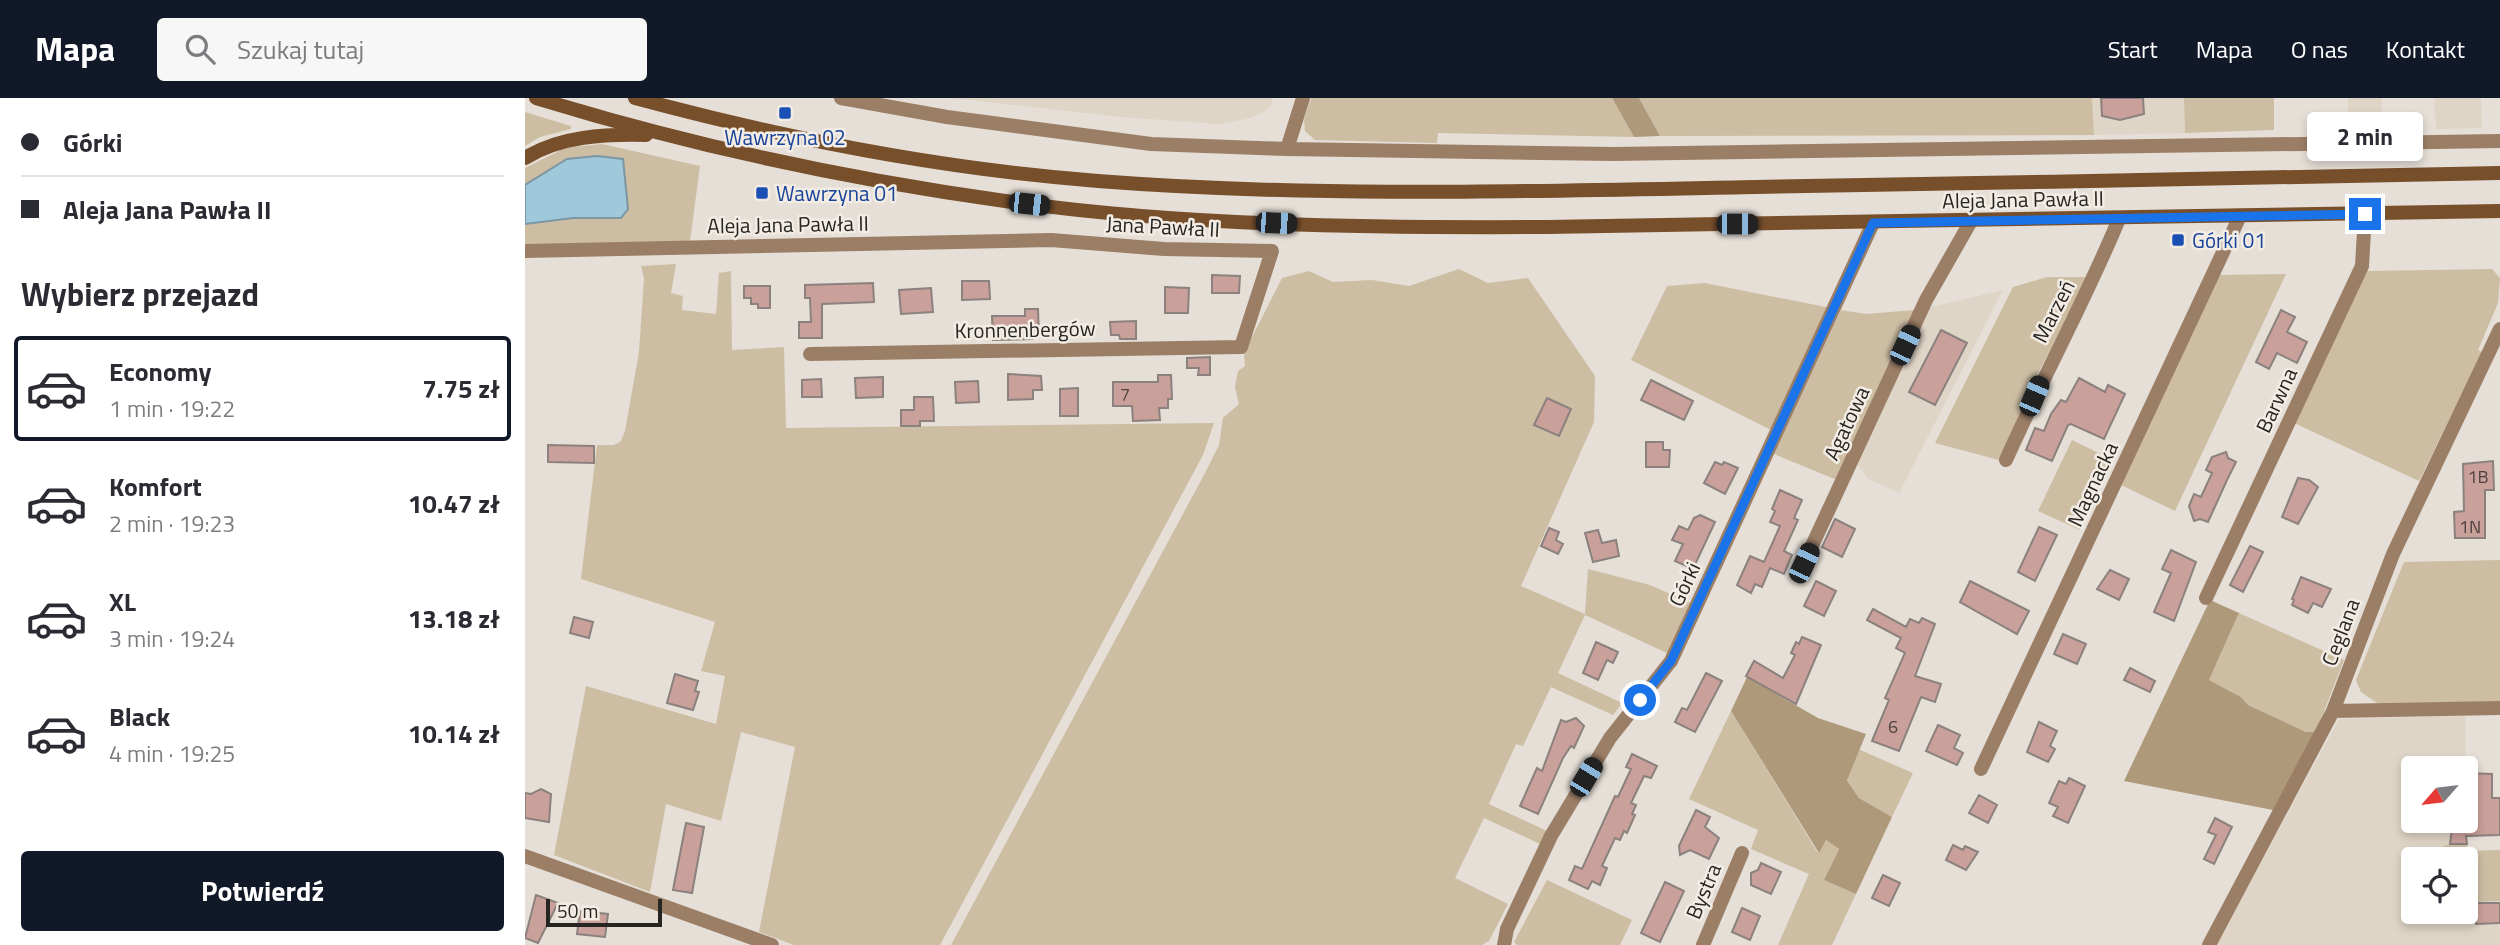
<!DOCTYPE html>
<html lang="pl">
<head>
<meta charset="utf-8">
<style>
  body { margin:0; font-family:"Titillium Web",sans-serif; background:#f7f7f7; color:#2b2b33; height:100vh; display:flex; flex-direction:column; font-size:26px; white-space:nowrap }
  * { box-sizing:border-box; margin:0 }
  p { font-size:23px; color:#7c7c81 }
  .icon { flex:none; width:38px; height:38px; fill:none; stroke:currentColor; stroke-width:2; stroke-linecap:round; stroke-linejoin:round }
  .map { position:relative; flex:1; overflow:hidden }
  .panel { display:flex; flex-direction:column; background:#fff; width:525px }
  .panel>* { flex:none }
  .guide { display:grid; align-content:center; height:154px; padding:0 21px; background:#fff }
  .needle { width:46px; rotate:242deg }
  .tools { position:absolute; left:1876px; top:658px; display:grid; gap:14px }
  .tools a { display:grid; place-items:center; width:77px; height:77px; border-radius:7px; background:#fff; box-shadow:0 4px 10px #0003; font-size:35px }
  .scale { position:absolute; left:21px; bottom:18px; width:116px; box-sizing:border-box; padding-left:7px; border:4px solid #272522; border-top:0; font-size:19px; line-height:24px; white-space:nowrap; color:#272522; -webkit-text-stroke:5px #f2ece4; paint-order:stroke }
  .end { position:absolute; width:32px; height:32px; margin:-16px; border:9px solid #1a73e8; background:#fff; box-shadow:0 0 0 4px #fff }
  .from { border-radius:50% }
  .bubble { position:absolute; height:49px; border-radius:7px; background:#fff; box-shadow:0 4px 10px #0003; font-size:23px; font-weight:700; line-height:49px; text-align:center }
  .car { position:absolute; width:21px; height:42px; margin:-21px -10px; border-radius:9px; box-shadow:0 0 5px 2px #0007; background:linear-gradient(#222 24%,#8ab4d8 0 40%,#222 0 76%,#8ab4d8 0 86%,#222 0) }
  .guide b { display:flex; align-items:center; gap:24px; height:66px; font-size:26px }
  .guide b+b { border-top:2px solid #e1e1e2 }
  .guide i { width:18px; height:18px; background:#2b2b33 }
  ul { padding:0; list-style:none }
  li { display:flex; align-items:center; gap:21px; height:105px; margin:0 14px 10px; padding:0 7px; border:4px solid transparent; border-radius:7px }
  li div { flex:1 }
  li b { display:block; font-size:26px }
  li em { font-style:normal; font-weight:700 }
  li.active { border-color:#111827 }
  li>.icon { width:63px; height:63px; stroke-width:1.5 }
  h2 { padding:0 21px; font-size:32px; line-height:84px }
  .cta { display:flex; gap:14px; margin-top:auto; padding:14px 21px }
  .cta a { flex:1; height:80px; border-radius:7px; background:#111827; color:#fff; font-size:28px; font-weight:700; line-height:80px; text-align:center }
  header { display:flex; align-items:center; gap:42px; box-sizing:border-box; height:98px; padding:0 35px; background:#111827; color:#fff }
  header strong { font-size:33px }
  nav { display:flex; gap:38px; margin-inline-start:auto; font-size:24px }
  .search { width:490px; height:63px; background:#f7f7f7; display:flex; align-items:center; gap:18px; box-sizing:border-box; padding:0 24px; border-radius:7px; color:#7c7c81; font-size:26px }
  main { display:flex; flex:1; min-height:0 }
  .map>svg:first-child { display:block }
  .built { fill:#dfd5c6 }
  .green { fill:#cdbda3 }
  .forest { fill:#ae997a }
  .water { fill:#a0c8db; stroke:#7c97a4; stroke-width:2 }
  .building { fill:#c9a09a; stroke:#8b817f; stroke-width:2 }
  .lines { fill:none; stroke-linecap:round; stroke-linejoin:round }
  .street { stroke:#9b7e66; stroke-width:14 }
  .secondary { stroke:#784f2b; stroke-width:14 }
  .route { stroke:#1a73e8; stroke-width:9 }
  .transit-dot { fill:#1a4fb4; stroke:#f2ece4; stroke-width:2.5 }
  .labels { text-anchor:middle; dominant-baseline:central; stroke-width:5; stroke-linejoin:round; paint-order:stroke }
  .number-label { font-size:18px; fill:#504440 }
  .transit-label { font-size:21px; fill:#164399; stroke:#f2ece4; text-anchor:start }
  .street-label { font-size:21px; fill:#272522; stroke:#f2ece4 }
</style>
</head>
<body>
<header>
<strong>Mapa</strong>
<div class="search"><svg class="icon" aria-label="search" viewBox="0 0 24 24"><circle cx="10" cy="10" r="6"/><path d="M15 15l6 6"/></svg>Szukaj tutaj</div>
<nav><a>Start</a><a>Mapa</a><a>O nas</a><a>Kontakt</a></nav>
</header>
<main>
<section class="panel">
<div class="guide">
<b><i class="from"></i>Górki</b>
<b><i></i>Aleja Jana Pawła II</b>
</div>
<h2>Wybierz przejazd</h2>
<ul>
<li class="active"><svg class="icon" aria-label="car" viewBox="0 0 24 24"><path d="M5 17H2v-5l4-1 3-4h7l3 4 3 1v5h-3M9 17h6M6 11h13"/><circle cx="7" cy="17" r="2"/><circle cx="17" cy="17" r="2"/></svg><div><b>Economy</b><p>1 min · 19:22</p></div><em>7.75 zł</em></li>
<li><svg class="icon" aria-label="car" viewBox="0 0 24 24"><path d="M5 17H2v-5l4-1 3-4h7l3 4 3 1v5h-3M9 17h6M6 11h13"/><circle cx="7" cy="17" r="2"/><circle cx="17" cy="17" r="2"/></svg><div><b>Komfort</b><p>2 min · 19:23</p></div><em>10.47 zł</em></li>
<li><svg class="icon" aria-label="car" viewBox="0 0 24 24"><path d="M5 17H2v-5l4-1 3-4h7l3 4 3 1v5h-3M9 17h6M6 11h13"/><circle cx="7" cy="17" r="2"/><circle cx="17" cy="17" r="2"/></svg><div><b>XL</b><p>3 min · 19:24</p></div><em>13.18 zł</em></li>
<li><svg class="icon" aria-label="car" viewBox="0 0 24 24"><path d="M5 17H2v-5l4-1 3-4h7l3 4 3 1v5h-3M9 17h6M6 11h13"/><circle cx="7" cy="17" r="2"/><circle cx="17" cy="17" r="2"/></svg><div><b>Black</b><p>4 min · 19:25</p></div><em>10.14 zł</em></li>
</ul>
<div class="cta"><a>Potwierdź</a></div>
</section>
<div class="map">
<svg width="1975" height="847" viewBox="0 0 1975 847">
  <rect width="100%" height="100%" fill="#e5dfd7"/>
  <path class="built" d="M 425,0 L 748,0 L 746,8 L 739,14 L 722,21 L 693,26 L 596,19 Z
    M 1567,0 L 1659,0 L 1660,35 L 1569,37 Z
    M 1823,0 L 1857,0 L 1856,28 L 1850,34 L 1823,35 Z
    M 1909,0 L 1956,0 L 1957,30 L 1911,31 Z
    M 1478,192 L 1374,395 L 1342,380 L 1330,363 L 1402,210 Z
    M 1940,618 L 1941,670 L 1888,670 L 1888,723 L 1928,723 L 1925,746 L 1910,752 L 1909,761 L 1888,761 L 1888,814 L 1941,814 L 1941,805 L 1949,815 L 1949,804 L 1975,803 L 1975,847 L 1691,847 L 1814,621 Z"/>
  <path class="green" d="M 786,0 L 1087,0 L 1109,39 L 913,35 L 912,45 L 790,42 L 780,33 L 779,22 Z
    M 1114,0 L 1567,0 L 1569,37 L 1135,38 Z
    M 1659,0 L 1749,0 L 1749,32 L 1660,35 Z
    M 0,14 L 46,28 L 46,31 L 15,39 L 0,48 Z
    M 77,46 L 175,68 L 165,143 L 0,148 L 0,70 L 40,50 Z
    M 151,166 L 146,195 L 158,198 L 157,212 L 191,216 L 194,175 L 206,173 L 207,252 L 259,249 L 261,330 L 689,325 L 678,357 L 415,847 L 269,847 L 234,834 L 270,649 L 216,634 L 196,723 L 141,706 L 125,794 L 29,757 L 61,588 L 191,626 L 200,578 L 176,573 L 190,524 L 56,481 L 72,347 L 89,347 L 96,343 L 100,333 L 114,254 L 119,180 L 116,168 Z
    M 934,171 L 963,185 L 1003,180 L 1070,278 L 1069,324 L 996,488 L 1060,516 L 1063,471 L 1125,487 L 1168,506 L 1144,556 L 1060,517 L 1033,575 L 1097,605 L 1088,617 L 1026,589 L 998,648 L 991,646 L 964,706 L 1022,733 L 1015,746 L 959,720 L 930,780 L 983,806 L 964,843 L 957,847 L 426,847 L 680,375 L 694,347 L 698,320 L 714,306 L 710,289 L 713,273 L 720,268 L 719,255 L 757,180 L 784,173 L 808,184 L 847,182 L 884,188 Z
    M 1967,171 L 1975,180 L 1973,205 L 1953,252 L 1957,254 L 1894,383 L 1769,325 L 1841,173 Z
    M 1761,176 L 1650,413 L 1594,386 L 1693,177 Z
    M 1522,179 L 1564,179 L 1513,275 L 1474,362 L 1410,345 L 1488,189 Z
    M 1180,185 L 1306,210 L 1248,333 L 1106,262 L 1142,188 Z
    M 1316,212 L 1341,216 L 1390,212 L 1312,382 L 1249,356 Z
    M 1547,342 L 1588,362 L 1555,432 L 1513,413 Z
    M 1975,462 L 1975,606 L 1859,610 L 1836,594 L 1831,582 L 1879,464 Z
    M 1714,515 L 1819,562 L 1791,634 L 1781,634 L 1723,607 L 1716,599 L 1684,582 Z
    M 1206,613 L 1293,755 L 1301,742 L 1314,751 L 1299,782 L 1331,796 L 1307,847 L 1253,847 L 1284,776 L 1226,751 L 1233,732 L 1164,701 Z
    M 1333,651 L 1388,675 L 1367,719 L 1334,700 L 1322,681 Z
    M 1925,746 L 1942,746 L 1941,753 L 1975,752 L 1975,803 L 1949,804 L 1949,816 L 1941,805 L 1941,761 L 1909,761 L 1909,752 Z
    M 1022,782 L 1107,822 L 1095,847 L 992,847 L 989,844 Z"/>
  <path class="forest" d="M 1087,0 L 1114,0 L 1135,38 L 1109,39 Z
    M 1685,502 L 1714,515 L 1684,582 L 1716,599 L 1723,607 L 1781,634 L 1791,634 L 1748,712 L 1599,683 Z
    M 1222,579 L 1293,620 L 1341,636 L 1322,682 L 1334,700 L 1367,719 L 1331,796 L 1299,782 L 1314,751 L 1301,742 L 1294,755 L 1206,613 Z"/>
  <path class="water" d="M 72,58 L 98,61 L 103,111 L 96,120 L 48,120 L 0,126 L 0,87 L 42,61 Z"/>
  <path class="building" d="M 1576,0 L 1618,0 L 1619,16 L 1595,22 L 1577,18 Z
    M 687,177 L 715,178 L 714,195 L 687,195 Z
    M 437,183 L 464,183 L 465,201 L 437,202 Z
    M 348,185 L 349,204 L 297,206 L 297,240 L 274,240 L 274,224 L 286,224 L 285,200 L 280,200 L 280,187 Z
    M 219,188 L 245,188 L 245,210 L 233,210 L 233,206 L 226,206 L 226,200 L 219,200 Z
    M 640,189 L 664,190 L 663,215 L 640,215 Z
    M 406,190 L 408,214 L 376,216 L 374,192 Z
    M 500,211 L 513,211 L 514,238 L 508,238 L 508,241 L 468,242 L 467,218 L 500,218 Z
    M 1756,212 L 1770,219 L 1762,234 L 1782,244 L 1772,265 L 1752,255 L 1744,271 L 1731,264 Z
    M 611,223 L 611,241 L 595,241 L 594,237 L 586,237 L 585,224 Z
    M 1416,232 L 1442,245 L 1410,307 L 1384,294 Z
    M 685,259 L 685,277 L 673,277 L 674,270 L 662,270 L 662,260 Z
    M 483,276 L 516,278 L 517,292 L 508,292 L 508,301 L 483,302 Z
    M 633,277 L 646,277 L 647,301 L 643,301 L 643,310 L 634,310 L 635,322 L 608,323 L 607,308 L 588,308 L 588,284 L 633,284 Z
    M 358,279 L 358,299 L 331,300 L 330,280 Z
    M 1554,280 L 1580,294 L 1583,287 L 1600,296 L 1579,341 L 1546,326 L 1543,327 L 1527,363 L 1501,352 L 1510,330 L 1519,333 L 1526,316 L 1536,302 L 1541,304 Z
    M 296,281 L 297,299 L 277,299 L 277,282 Z
    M 1126,282 L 1168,303 L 1159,322 L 1116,302 Z
    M 453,283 L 454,304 L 431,305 L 430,284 Z
    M 553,290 L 553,318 L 535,318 L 535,291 Z
    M 389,299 L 408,299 L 409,323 L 395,323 L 395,328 L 376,328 L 376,312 L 389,312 Z
    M 1022,300 L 1046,311 L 1034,338 L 1009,327 Z
    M 1121,344 L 1138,344 L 1138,352 L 1145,352 L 1144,369 L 1121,369 Z
    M 23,347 L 69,348 L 69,365 L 23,364 Z
    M 1701,354 L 1703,360 L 1711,364 L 1702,382 L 1683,424 L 1675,421 L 1669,423 L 1664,408 L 1669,396 L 1676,399 L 1687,375 L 1681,372 L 1687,359 Z
    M 1968,363 L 1969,392 L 1960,392 L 1960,440 L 1930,440 L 1929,414 L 1939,413 L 1938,366 Z
    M 1190,364 L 1197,367 L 1199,364 L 1213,370 L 1200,396 L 1179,385 Z
    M 1773,380 L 1784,382 L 1793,389 L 1773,426 L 1757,419 Z
    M 1255,392 L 1277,402 L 1269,420 L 1273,422 L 1259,453 L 1267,457 L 1259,476 L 1245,470 L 1237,489 L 1230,486 L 1226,495 L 1212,487 L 1225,458 L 1239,464 L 1255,428 L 1245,424 L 1250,413 L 1247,411 Z
    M 1175,417 L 1190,424 L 1168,471 L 1150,463 L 1158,446 L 1147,442 L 1154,428 L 1163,432 L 1169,420 Z
    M 1310,421 L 1330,431 L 1317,459 L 1297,449 Z
    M 1514,429 L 1532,437 L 1510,483 L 1493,474 Z
    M 1024,430 L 1034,434 L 1031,442 L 1038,446 L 1033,456 L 1016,448 Z
    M 1073,432 L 1077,445 L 1091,442 L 1094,458 L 1068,464 L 1060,435 Z
    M 1725,448 L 1738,454 L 1718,494 L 1705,487 Z
    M 1646,452 L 1671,464 L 1649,523 L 1629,514 L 1646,475 L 1637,471 Z
    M 1585,472 L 1604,481 L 1594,502 L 1572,491 Z
    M 1776,479 L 1806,491 L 1797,509 L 1788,505 L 1783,515 L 1767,507 L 1769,502 L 1767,501 Z
    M 1291,483 L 1311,493 L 1299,518 L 1279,508 Z
    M 1445,483 L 1504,513 L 1492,536 L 1435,504 Z
    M 1348,511 L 1381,529 L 1385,521 L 1394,525 L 1397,520 L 1410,526 L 1390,578 L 1416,586 L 1410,604 L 1396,599 L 1374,653 L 1347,643 L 1364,602 L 1360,600 L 1380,555 L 1371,550 L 1376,540 L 1342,522 Z
    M 49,519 L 68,524 L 64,540 L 45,535 Z
    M 1538,536 L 1561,546 L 1552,566 L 1529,556 Z
    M 1277,539 L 1296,547 L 1271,606 L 1221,578 L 1229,563 L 1258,580 L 1270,557 L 1266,555 L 1271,544 L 1274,546 Z
    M 1071,544 L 1093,554 L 1088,565 L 1082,562 L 1073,582 L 1058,575 Z
    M 1605,570 L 1630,583 L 1625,594 L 1599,582 Z
    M 1181,575 L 1197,583 L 1170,634 L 1150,624 L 1157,610 L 1162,612 Z
    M 150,576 L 173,583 L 170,593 L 174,594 L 168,612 L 142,605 Z
    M 1051,620 L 1059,628 L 1049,650 L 1046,648 L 1038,660 L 1013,716 L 995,708 L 1012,670 L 1017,673 L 1036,622 L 1041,624 Z
    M 1514,624 L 1532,633 L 1525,648 L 1530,651 L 1523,664 L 1502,654 Z
    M 1413,627 L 1435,637 L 1429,650 L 1438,655 L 1432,667 L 1401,653 Z
    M 1107,656 L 1132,668 L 1126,680 L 1119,678 L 1106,705 L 1111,707 L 1107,716 L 1110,717 L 1102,735 L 1099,733 L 1095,742 L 1090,740 L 1077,768 L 1082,770 L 1075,787 L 1067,783 L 1063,791 L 1044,782 L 1050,768 L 1057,771 L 1090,698 L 1093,699 L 1106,671 L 1101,669 Z
    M 1941,675 L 1967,676 L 1967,700 L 1975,700 L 1975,737 L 1941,738 L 1942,746 L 1925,746 L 1928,723 L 1941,723 Z
    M 1544,680 L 1560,688 L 1543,725 L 1528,718 L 1533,709 L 1524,705 L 1534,683 L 1541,686 Z
    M 16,691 L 26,696 L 24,724 L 0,720 L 0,695 L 6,696 Z
    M 1454,697 L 1472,707 L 1463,725 L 1444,715 Z
    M 1171,712 L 1185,719 L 1180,729 L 1194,740 L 1184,761 L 1165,752 L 1155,757 L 1154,748 Z
    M 1690,720 L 1707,729 L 1689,766 L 1679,761 L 1691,737 L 1683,734 Z
    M 161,725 L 179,729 L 167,795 L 148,792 Z
    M 1428,747 L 1438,752 L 1440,748 L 1453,754 L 1441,772 L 1421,762 Z
    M 1236,765 L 1256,774 L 1246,796 L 1226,787 L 1226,775 L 1233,772 Z
    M 1358,777 L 1375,785 L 1364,808 L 1347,800 Z
    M 1140,784 L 1159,793 L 1135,844 L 1116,835 Z
    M 11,797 L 33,805 L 13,845 L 0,840 Z
    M 1951,805 L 1975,805 L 1975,825 L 1951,826 Z
    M 1217,810 L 1235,818 L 1225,842 L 1207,834 Z
    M 55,813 L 83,816 L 80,839 L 52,836 Z"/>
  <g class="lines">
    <path class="street" d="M 316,0 L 422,19 L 626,46 L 762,51 L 1088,56 L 1975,43
      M 762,51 L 778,0
      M 0,153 L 526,142 L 639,151 L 747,153 L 716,249 L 285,256
      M 1481,362 C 1517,281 1560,203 1594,121
      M 1279,465 L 1401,202 L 1446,123
      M 1681,500 L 1837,168 L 1840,116
      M 1808,613 L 1975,610
      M 1456,671 L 1715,118
      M 0,758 L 247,847
      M 979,847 L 982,831 L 1026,738 L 1085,640 L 1146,563 L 1348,125
      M 1178,847 L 1217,755
      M 1684,847 L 1808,613 L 1868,456 L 1975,231"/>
    <path class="secondary" d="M 11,0 C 164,47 321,81 480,103 C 656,128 844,130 1022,129 L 1975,113
      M 110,0 C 262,41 416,71 573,83 C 792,100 1012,93 1231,89 C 1479,84 1727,81 1975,75
      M 0,60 C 35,38 80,36 121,37"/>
  </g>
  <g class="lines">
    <path class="route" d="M 1115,602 L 1146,563 L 1348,125 L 1840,116"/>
  </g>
  <g class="transit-dot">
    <rect x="253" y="8" width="14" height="14" rx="3.5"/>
    <rect x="230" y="88" width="14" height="14" rx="3.5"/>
    <rect x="1646" y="135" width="14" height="14" rx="3.5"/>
  </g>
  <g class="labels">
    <g class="number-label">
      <text x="600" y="296">7</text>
      <text x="1953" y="378">1B</text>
      <text x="1945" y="428">1N</text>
      <text x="1368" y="628">6</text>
    </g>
    <g class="transit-label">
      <text x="260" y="39" text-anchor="middle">Wawrzyna 02</text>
      <text x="251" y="95">Wawrzyna 01</text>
      <text x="1667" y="142">Górki 01</text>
    </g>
    <g class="street-label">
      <text transform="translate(1498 101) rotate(-1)">Aleja Jana Pawła II</text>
      <text transform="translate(263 126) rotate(-1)">Aleja Jana Pawła II</text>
      <text transform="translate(638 128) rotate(3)">Jana Pawła II</text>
      <text transform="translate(1528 213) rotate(-63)">Marzeń</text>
      <text transform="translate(500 231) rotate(-1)">Kronnenbergów</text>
      <text transform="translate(1751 302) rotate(-65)">Barwna</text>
      <text transform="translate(1321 325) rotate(-65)">Agatowa</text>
      <text transform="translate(1567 386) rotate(-65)">Magnacka</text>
      <text transform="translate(1159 486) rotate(-65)">Górki</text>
      <text transform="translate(1815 534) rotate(-69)">Ceglana</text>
      <text transform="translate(1178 793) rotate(-67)">Bystra</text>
    </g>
  </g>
</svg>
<div class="tools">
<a><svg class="needle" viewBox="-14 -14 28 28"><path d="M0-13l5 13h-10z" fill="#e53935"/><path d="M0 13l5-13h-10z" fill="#7c7c81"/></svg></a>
<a><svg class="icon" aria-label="locate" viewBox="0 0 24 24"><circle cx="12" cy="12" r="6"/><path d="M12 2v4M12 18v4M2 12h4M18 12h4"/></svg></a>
</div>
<div class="scale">50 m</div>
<i class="end from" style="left:1115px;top:602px"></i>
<i class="end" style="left:1840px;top:116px"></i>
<div class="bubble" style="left:1782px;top:14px;width:116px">2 min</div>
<i class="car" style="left:504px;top:106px;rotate:96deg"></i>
<i class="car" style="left:751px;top:125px;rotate:92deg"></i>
<i class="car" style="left:1212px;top:126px;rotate:90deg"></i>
<i class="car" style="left:1380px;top:247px;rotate:25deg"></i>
<i class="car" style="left:1509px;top:298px;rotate:23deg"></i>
<i class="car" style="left:1279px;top:465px;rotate:25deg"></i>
<i class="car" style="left:1061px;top:679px;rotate:31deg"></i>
</div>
</main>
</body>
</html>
